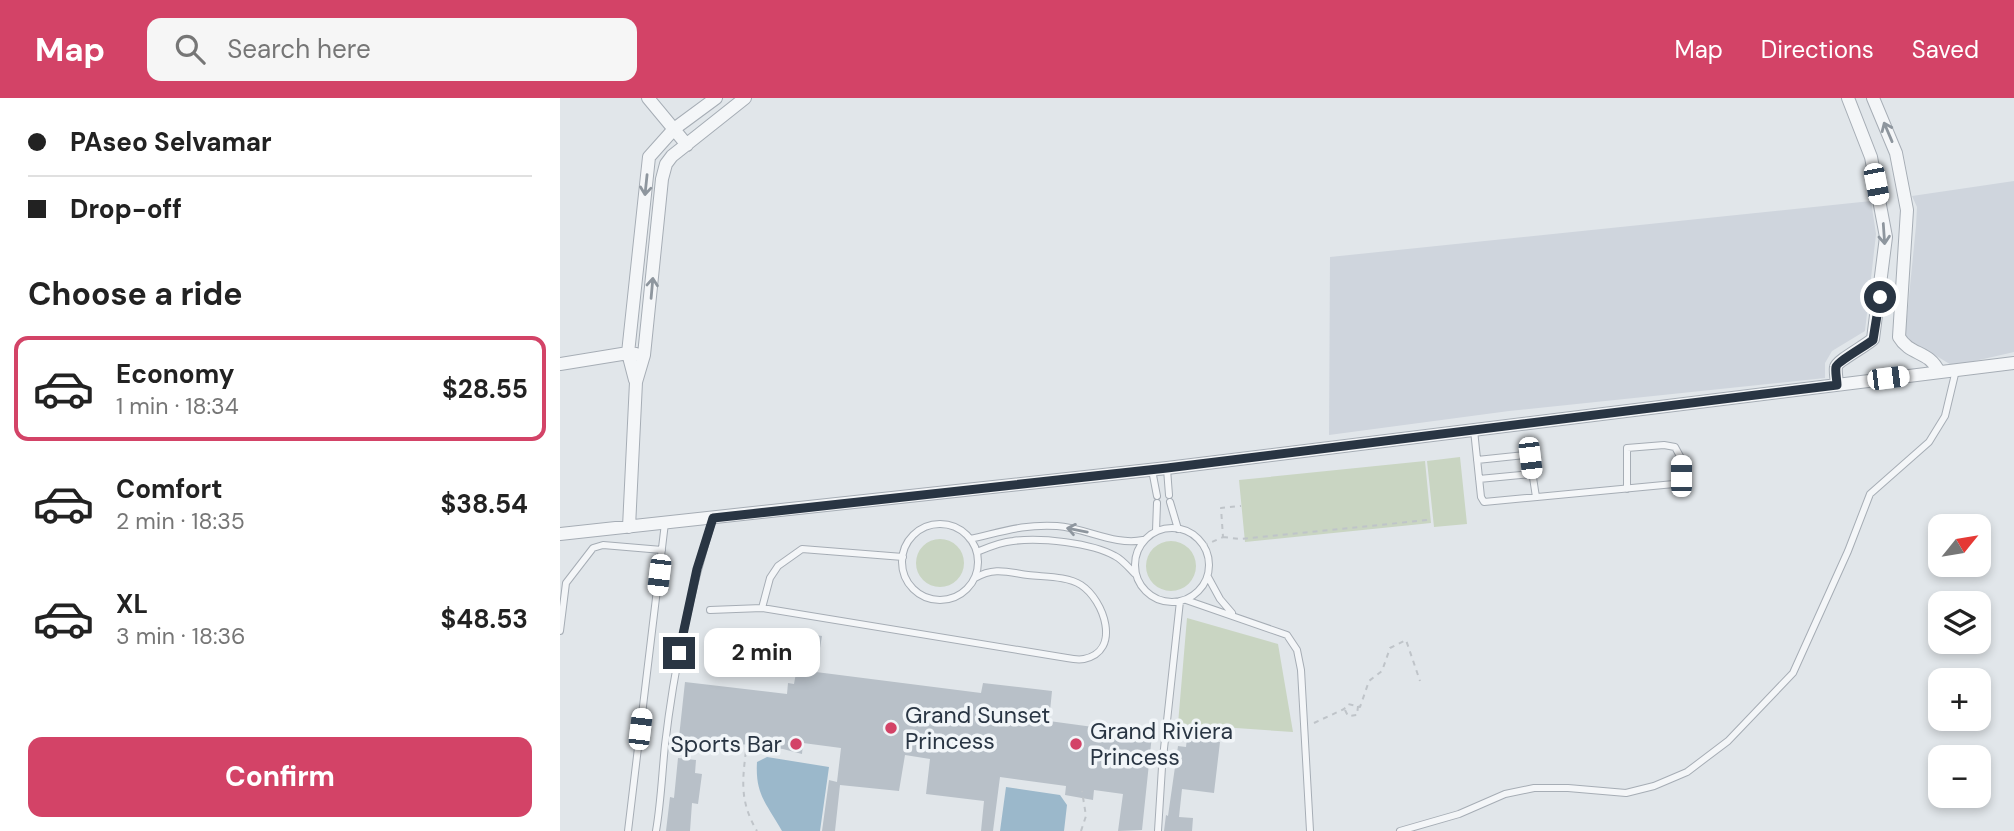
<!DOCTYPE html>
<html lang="en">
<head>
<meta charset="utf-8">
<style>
  body { margin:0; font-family:"DM Sans",sans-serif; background:#f6f6f6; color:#222; height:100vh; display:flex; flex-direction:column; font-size:26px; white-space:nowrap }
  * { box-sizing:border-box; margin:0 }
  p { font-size:23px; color:#767676 }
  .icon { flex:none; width:38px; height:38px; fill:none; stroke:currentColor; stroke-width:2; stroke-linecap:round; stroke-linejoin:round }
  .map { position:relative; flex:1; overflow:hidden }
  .sheet { display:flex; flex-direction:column; background:#fff; width:560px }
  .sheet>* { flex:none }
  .guide { display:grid; align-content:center; height:154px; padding:0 28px; background:#fff }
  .needle { width:46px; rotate:60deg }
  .controls { position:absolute; left:1368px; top:416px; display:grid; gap:14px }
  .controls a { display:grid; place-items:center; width:63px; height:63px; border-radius:14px; background:#fff; box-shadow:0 4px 10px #0003; font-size:35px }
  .end { position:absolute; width:32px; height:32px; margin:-16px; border:9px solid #293543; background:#fff; box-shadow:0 0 0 4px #fff }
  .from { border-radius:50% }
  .bubble { position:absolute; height:49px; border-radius:14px; background:#fff; box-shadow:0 4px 10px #0003; font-size:23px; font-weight:700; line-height:49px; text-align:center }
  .car { position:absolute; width:21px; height:42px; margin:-21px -10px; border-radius:9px; box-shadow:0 0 5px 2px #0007; background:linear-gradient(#fff 24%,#345 0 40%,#fff 0 76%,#345 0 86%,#fff 0) }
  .guide b { display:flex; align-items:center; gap:24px; height:66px; font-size:26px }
  .guide b+b { border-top:2px solid #e0e0e0 }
  .guide i { width:18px; height:18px; background:#222 }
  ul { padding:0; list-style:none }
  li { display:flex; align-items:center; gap:21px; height:105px; margin:0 14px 10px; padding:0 14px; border:4px solid transparent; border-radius:14px }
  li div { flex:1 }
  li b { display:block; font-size:26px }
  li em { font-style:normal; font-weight:700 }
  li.selected { border-color:#d34367 }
  li>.icon { width:63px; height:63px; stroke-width:1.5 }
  h2 { padding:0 28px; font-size:32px; line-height:84px }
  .cta { display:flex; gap:14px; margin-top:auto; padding:14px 28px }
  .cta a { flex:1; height:80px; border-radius:14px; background:#d34367; color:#fff; font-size:28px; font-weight:700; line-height:80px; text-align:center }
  header { display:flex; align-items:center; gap:42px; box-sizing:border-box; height:98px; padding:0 35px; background:#d34367; color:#fff }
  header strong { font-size:33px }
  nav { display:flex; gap:38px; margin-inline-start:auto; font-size:24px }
  .search { width:490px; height:63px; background:#f6f6f6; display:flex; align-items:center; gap:18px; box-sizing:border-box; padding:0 24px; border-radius:14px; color:#767676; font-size:26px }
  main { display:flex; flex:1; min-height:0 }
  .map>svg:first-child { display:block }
  .built { fill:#cfd5dd }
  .green { fill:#c9d5c2 }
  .water { fill:#9bb8cb }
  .building { fill:#b8c0c8 }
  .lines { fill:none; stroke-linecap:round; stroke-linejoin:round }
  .lane-casing { stroke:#a6adb5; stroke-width:8 }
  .street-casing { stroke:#a6adb5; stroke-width:14 }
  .path { stroke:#bfc4c9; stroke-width:2; stroke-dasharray:5 5; stroke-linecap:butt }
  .lane { stroke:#f4f6f8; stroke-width:6 }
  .street { stroke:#f4f6f8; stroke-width:12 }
  .oneway { stroke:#8e969e }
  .route { stroke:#293543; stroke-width:9 }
  .poi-dot { fill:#d34367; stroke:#f1f5f8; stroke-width:2.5 }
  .labels { text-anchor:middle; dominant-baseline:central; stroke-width:7; stroke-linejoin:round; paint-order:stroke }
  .poi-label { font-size:23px; fill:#293543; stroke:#f1f5f8; text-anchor:start }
</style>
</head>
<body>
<header>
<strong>Map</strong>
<div class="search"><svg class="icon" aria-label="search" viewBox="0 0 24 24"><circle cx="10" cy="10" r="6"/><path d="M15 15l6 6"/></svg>Search here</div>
<nav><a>Map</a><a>Directions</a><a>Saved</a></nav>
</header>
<main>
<section class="sheet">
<div class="guide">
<b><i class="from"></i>PAseo Selvamar</b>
<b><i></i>Drop-off</b>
</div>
<h2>Choose a ride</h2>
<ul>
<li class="selected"><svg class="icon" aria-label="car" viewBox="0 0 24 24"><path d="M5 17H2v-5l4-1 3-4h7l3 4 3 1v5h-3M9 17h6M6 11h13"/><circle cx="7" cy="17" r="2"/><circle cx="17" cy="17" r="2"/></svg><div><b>Economy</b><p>1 min · 18:34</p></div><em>$28.55</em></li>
<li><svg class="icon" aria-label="car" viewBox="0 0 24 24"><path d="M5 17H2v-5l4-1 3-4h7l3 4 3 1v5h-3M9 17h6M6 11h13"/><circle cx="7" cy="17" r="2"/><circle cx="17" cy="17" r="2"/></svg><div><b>Comfort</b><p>2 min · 18:35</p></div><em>$38.54</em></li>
<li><svg class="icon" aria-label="car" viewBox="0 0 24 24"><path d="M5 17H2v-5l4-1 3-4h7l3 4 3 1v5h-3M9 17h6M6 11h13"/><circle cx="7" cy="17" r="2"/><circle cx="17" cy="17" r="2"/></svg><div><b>XL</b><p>3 min · 18:36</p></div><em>$48.53</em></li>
</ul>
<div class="cta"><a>Confirm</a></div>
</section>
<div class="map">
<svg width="1454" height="733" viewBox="0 0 1454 733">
  <rect width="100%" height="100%" fill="#e1e6ea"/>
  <path class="built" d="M 1454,83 L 1454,254 L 1393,268 L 1345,239 L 1356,128 L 1357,109 L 1352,98 Z
    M 1311,103 L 1316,136 L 1305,233 L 1272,253 L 1265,265 L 1265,280 L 949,313 L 769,337 L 770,159 Z"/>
  <path class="green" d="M 900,359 L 907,426 L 874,429 L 867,363 Z
    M 865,363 L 871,425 L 685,444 L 679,382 Z
    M356 465a24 24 0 1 1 48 0a24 24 0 1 1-48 0Z
    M586 468a25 25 0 1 1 50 0a25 25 0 1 1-50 0Z
    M 627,520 L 718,546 L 733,634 L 618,626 Z"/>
  <path class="water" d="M 207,659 L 269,669 L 260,733 L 222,733 C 207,706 195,697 197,664 Z
    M 446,689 L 500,697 L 507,707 L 504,733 L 440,733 Z"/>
  <path class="building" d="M 243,535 L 262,538 L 256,574 L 421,595 L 423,585 L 492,593 L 489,623 L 592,637 L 582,732 L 558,733 L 563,696 L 534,692 L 533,702 L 505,697 L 506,688 L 440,679 L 433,733 L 421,733 L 424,703 L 366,696 L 370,661 L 345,657 L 339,693 L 280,687 L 275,733 L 262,733 L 269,682 L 277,684 L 281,650 L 243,645 L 242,656 L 223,651 L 119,639 L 125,584 L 227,596 L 228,585 L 234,586 Z
    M 627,640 L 660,644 L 654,695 L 622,691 L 619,719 L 633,720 L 632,733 L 604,733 L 606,717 L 608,718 L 618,648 L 626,649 Z
    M 118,660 L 136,662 L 135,675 L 142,676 L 138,706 L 132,705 L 130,733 L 106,733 L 110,699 L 114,700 Z"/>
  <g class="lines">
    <defs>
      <path id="lane" d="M 914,332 L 921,399 L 924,404 C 987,398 1051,392 1114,386 L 1121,378 L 1121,360 L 1115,349 L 1104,347 L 1067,350 L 1067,391
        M 917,362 L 965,357 L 970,360 L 976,399
        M 607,371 L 609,397
        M 592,372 L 597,398
        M 919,381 L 972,376
        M 610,404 L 618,431
        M342 464a38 38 0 1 1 76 0a38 38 0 1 1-76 0Z
        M575 467a37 37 0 1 1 74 0a37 37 0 1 1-74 0Z
        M 596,433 L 597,405
        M 410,441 C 442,434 463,426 497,428 C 526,430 555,448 583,442
        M 417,454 C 429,449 440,444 453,443 C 480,439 532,445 555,458 C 563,462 569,470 575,476
        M 648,479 L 660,501 L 672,515
        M 626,502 L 727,537 L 737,552 L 741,572 L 750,733
        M 202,510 L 210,480 L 218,468 L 242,451 L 343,459
        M 150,512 L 202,510 L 507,560 C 512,561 519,562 524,561 C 562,553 544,502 521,487 C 507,478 484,479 468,477 C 447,474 434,469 415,480
        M 0,533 L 6,485 L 33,450 L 43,447 L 102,452
        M 68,733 L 105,425
        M 96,733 C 101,704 102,676 105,647 C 114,570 130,494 153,420
        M 598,733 L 602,669 L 620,503
        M 840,733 L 899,716 L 945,696 L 974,690 L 1008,690 L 1066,695 L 1094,688 L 1127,674 L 1168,643 L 1233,575 L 1288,453 L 1310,396 L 1369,344 L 1385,318 L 1396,272"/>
      <path id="street" d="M 88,0 L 127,47
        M 1313,0 L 1336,55 L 1347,112 L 1339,239 C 1350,258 1369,252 1379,274
        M 0,266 L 68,255 L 76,256
        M 75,282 L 68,255 L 89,59 L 114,31 L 156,0
        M 1277,287 C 1277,282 1275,274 1276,269 C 1277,263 1307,247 1313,241 L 1326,139 L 1311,59 L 1288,0
        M 69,429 L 76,284 L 84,257 L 102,81 L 106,66 L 112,58 L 185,0
        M 0,436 L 607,370 L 1454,265"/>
    </defs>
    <use href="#lane" class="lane-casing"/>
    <use href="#street" class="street-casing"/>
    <path class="path" d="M 663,439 L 680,441 L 868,422
      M 643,448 L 663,439 L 661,410 L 681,408
      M 785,612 L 788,618 L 797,617 L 798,608
      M 754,625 L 784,611 L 788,606 L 800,609 L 809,583 L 822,573 L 830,550 L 846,542 L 860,583
      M 187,644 C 183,679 178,701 197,733
      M 521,733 L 526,718 L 522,693"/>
    <use href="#lane" class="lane"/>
    <use href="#street" class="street"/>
  </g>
  <defs><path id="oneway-shaft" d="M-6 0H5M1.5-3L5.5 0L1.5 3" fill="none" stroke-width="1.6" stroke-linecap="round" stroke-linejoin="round" transform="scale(1.75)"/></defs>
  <g class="oneway">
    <use href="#oneway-shaft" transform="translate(1328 34) rotate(-113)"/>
    <use href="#oneway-shaft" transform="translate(86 87) rotate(96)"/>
    <use href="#oneway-shaft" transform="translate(1324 136) rotate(86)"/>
    <use href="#oneway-shaft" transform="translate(92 190) rotate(-85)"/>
    <use href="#oneway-shaft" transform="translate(517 432) rotate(-169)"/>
  </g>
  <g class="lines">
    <path class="route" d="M 119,555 L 137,471 L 153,420 L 607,370 L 1277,287 C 1277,282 1275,274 1276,269 C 1277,264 1307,247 1313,242 L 1320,199"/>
  </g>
  <g class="poi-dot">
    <circle cx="331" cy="630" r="7"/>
    <circle cx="236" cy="646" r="7"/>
    <circle cx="516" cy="646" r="7"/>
  </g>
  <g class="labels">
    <g class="poi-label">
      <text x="345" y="617">Grand Sunset<tspan x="345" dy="26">Princess</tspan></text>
      <text x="530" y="633">Grand Riviera<tspan x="530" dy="26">Princess</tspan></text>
      <text x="222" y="646" text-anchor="end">Sports Bar</text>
    </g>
  </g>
</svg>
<div class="controls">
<a><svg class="needle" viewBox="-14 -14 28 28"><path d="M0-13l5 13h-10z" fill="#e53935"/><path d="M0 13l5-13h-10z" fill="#767676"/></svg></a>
<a><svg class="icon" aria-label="layers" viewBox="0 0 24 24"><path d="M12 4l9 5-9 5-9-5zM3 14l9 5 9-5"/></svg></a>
<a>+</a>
<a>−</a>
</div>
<i class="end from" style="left:1320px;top:199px"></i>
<i class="end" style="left:119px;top:555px"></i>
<div class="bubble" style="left:144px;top:530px;width:116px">2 min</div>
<i class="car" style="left:1316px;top:86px;rotate:169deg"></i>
<i class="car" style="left:1328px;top:280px;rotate:83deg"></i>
<i class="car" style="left:970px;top:360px;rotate:173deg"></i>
<i class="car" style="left:1121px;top:378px;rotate:0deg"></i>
<i class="car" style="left:99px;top:477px;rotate:187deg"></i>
<i class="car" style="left:80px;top:631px;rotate:7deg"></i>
</div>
</main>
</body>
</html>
